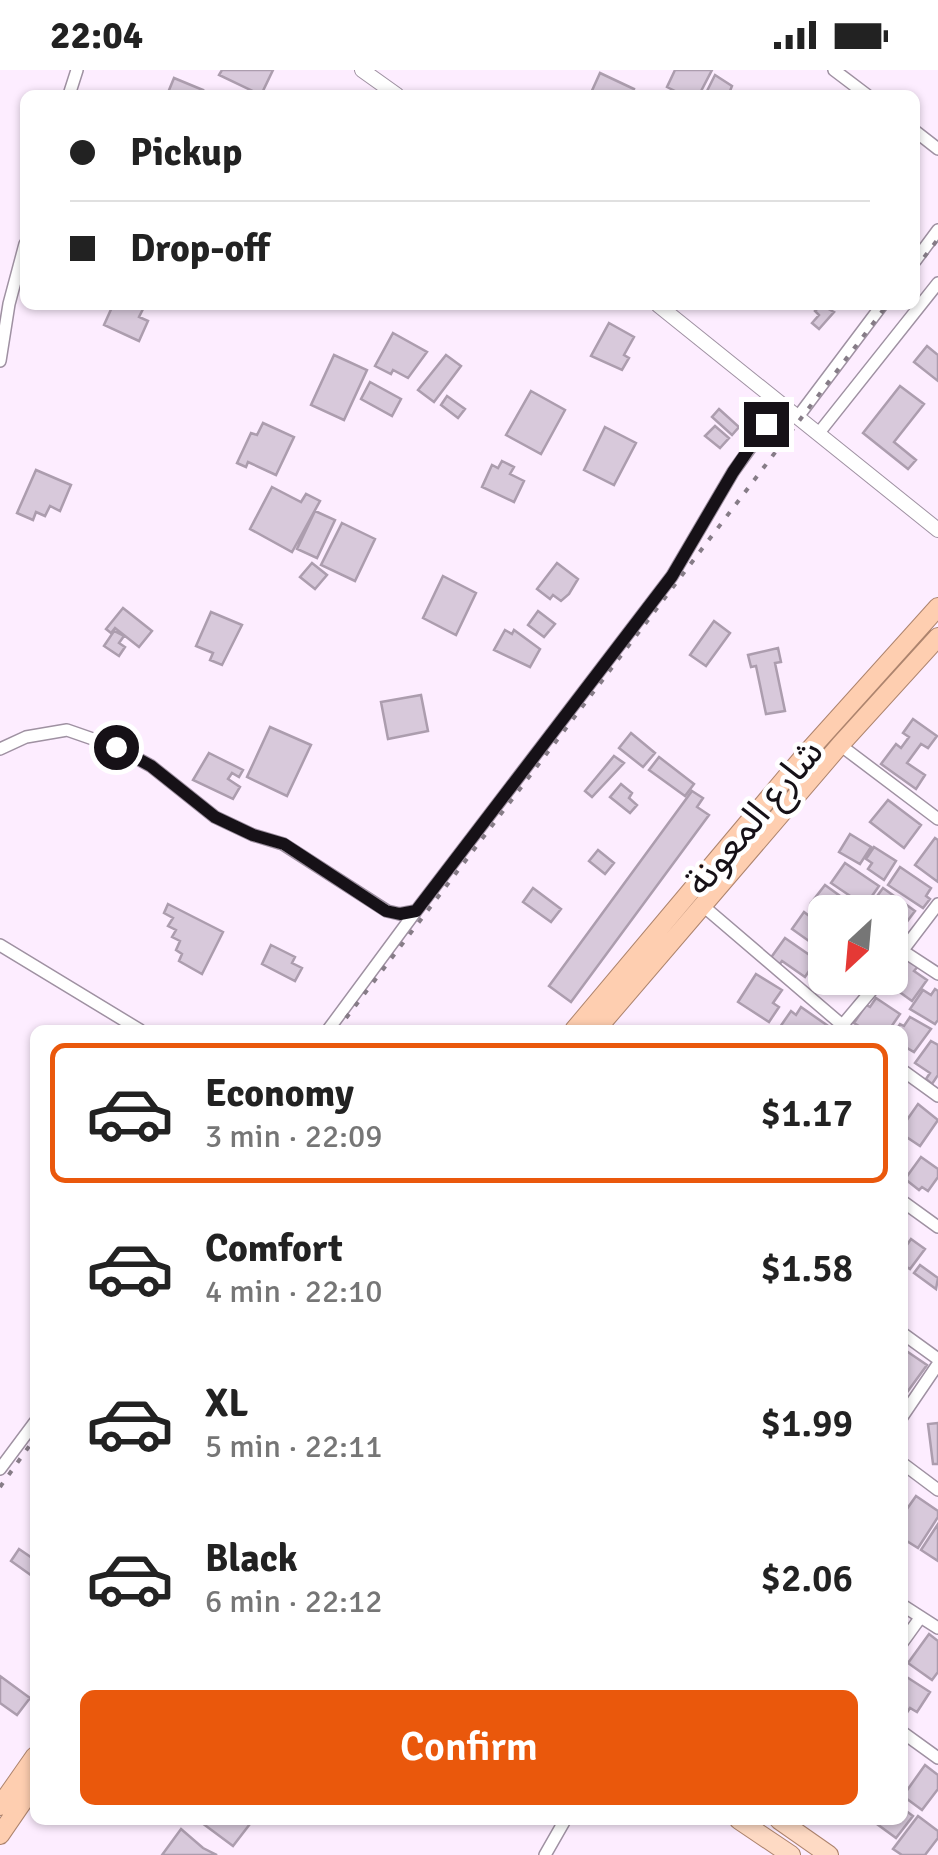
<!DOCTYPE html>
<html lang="en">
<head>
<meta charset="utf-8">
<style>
  body { margin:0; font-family:Signika,"Noto Sans Arabic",sans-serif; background:#f2f2f2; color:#222; height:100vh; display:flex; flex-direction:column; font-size:38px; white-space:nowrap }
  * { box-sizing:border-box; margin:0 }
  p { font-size:32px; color:#767676 }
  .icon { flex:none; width:55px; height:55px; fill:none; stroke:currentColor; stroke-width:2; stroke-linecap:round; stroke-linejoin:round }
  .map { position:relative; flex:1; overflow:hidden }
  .details { position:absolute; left:30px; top:955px; width:878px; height:800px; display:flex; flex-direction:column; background:#fff; border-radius:15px; box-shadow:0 2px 8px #0004 }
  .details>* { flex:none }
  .top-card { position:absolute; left:20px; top:20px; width:900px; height:220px; border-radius:15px; box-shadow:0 2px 8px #0004; display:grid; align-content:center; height:220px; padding:0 50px; background:#fff }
  .needle { width:65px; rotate:206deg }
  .fabs { position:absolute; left:808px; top:825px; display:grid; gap:20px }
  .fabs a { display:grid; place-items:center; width:100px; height:100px; border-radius:15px; background:#fff; box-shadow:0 2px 8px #0004; font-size:50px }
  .end { position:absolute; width:45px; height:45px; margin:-22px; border:12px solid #161117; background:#fff; box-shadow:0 0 0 5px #fff }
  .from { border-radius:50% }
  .top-card b { display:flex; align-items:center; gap:35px; height:95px; font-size:38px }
  .top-card b+b { border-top:2px solid #e0e0e0 }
  .top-card i { width:25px; height:25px; background:#222 }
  ul { padding:18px 0 0; list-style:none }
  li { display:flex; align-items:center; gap:30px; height:140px; margin:0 20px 15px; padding:0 30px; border:5px solid transparent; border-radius:15px }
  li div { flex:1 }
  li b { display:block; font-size:38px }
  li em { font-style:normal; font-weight:600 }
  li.current { border-color:#ea580c }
  li>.icon { width:90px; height:90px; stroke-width:1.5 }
  .cta { display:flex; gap:20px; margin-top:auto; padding:20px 50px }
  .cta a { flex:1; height:115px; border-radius:15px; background:#ea580c; color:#fff; font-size:40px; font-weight:600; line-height:115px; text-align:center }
  .status { display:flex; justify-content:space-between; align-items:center; height:70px; padding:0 50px; background:#fff; direction:ltr }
  .status svg { height:28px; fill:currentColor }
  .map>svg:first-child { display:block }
  .building { fill:#d8c9db; stroke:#ac9dae; stroke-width:2.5 }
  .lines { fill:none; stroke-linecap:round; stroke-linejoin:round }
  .minor-casing { stroke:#9f91a2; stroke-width:14 }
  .tertiary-casing { stroke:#9f91a2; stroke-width:16 }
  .primary-casing { stroke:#ad846e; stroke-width:20 }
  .trunk-casing { stroke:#ad846e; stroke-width:20 }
  .minor { stroke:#fff; stroke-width:11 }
  .tertiary { stroke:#fff; stroke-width:14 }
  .primary { stroke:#fedac4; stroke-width:18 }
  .trunk { stroke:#feceb0; stroke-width:18 }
  .rail { stroke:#867c87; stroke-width:4; stroke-dasharray:5 10; stroke-linecap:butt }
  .route { stroke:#161117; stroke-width:12 }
  .labels { text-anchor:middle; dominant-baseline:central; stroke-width:9; stroke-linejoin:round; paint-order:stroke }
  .street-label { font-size:38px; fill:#161117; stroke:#fff }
</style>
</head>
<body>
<div class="status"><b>22:04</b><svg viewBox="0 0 49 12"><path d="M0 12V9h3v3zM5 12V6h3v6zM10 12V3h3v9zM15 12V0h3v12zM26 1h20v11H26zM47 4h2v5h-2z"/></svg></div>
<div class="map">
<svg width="938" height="1785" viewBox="0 0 938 1785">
  <rect width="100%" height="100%" fill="#fdedff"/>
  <path class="building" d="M 222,0 L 273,0 L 261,25 L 219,5 Z
    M 675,0 L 712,0 L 699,25 L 683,25 L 667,17 Z
    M 600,3 L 634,19 L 632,25 L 590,25 Z
    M 715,5 L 732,16 L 730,21 L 736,25 L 705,25 Z
    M 174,8 L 203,20 L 201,25 L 167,25 Z
    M 113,235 L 136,235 L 143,239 L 139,247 L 148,251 L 139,271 L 104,255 Z
    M 821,235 L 834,242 L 819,259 L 812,253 L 819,245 L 815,241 Z
    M 609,253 L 634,267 L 624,285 L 629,288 L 622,300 L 591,286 Z
    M 393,263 L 427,282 L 408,308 L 393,300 L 391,304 L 375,296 Z
    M 927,276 L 938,285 L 938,311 L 914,292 Z
    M 334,285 L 367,300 L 344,350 L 311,335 Z
    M 446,285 L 461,296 L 434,332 L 418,320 Z
    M 370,312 L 401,329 L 392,346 L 361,329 Z
    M 900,316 L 924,334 L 894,372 L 916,390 L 908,399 L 863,363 Z
    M 531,321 L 565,340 L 541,384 L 506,365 Z
    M 447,326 L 465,339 L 458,348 L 441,335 Z
    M 719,339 L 739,357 L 732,365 L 712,347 Z
    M 263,353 L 294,367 L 276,405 L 248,392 L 246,397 L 237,393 L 251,363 L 257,365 Z
    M 715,356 L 729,368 L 720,378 L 705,366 Z
    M 605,357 L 636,373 L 614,415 L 584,400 Z
    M 502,391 L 514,397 L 510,404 L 524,411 L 514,432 L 482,417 L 492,395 L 498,398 Z
    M 36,400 L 71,415 L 60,441 L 50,436 L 45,446 L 36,442 L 33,450 L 17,443 Z
    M 272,417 L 301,432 L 306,424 L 320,431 L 292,482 L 250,459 Z
    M 315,441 L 335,450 L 317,488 L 297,479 Z
    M 342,453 L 375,469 L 355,511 L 321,495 Z
    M 312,493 L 327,505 L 315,519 L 300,507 Z
    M 557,493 L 578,509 L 569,524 L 561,531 L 553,525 L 550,529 L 537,519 Z
    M 443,506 L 476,523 L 456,565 L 423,548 Z
    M 123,538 L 152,561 L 139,577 L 115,558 L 111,563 L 106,559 Z
    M 538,541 L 555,554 L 544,567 L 528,555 Z
    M 211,542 L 242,555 L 222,595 L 210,590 L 213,583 L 196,576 Z
    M 714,551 L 730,563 L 706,596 L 690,585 Z
    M 505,560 L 512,564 L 514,560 L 540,579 L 530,597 L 494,580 Z
    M 114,561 L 124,566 L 119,573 L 125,577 L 119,586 L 104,576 Z
    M 778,578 L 781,592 L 775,593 L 785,641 L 766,644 L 756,596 L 751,597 L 748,585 Z
    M 421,625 L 428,661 L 388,669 L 381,632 Z
    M 913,649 L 937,666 L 928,678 L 921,674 L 907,693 L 925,705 L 916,719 L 881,694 L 896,674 L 901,678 L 909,667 L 903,663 Z
    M 270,657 L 311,675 L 287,726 L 247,707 Z
    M 631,663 L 655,683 L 643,697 L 619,678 Z
    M 209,683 L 243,700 L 239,707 L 232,703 L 228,709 L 240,717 L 233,729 L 193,710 Z
    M 614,686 L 624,693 L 592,727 L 585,721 Z
    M 659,687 L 694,714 L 685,726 L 649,700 Z
    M 621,714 L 632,723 L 629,728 L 637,735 L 630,743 L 610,727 Z
    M 692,721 L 703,728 L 697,737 L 709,745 L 571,932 L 549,916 Z
    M 888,730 L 921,755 L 904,778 L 870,752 Z
    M 850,764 L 871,777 L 860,794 L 839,782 Z
    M 935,768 L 938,770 L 938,812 L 915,795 Z
    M 874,777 L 896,791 L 884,810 L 868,799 L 872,793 L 866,789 Z
    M 598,780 L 614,793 L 605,804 L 589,791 Z
    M 845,793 L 879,816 L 865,836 L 831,813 Z
    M 900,797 L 931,818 L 926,826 L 930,829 L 923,838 L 888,815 Z
    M 825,815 L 858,839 L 855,842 L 825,843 L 811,833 Z
    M 533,818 L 561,839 L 551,852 L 523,832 Z
    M 883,818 L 915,841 L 900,861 L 890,853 L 890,842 L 867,840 Z
    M 168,834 L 223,862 L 202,904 L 179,891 L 182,884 L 176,880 L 180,871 L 172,867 L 176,860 L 168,856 L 173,848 L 164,843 Z
    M 804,842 L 825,858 L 823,881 L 792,859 Z
    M 785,868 L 811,886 L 814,882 L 825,890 L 820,900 L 813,895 L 805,907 L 782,891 L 779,895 L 770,889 Z
    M 271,875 L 295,887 L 292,893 L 302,898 L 295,911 L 262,894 Z
    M 907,885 L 920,894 L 914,901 L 927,910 L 912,931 L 887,913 Z
    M 756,904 L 782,920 L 773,933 L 779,937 L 769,952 L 738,932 Z
    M 935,919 L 938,921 L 938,950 L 935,954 L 910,939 L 923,920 L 931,925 Z
    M 876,928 L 900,944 L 889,960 L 860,960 L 862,958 L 854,953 L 866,935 L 870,937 Z
    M 801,937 L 831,958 L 829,960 L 784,960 L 780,957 L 791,941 L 796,945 Z
    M 910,947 L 931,959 L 914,982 L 902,975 L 902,960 L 896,960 L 900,954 L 904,956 Z
    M 931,971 L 938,975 L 938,1005 L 932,1014 L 926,1009 L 930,1003 L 915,993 Z
    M 918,1034 L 938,1050 L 920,1076 L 902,1064 L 902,1057 Z
    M 921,1087 L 938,1099 L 938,1107 L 928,1121 L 922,1117 L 919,1120 L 905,1109 Z
    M 911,1169 L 925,1179 L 910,1199 L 902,1194 L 902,1182 Z
    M 920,1195 L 938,1208 L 936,1219 L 914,1203 Z
    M 902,1278 L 927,1295 L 905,1325 L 902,1323 Z
    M 938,1353 L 938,1394 L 933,1394 L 928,1354 Z
    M 916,1426 L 938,1441 L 938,1447 L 918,1478 L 902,1468 L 902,1446 Z
    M 938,1454 L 938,1491 L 921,1480 Z
    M 19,1479 L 35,1490 L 35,1508 L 11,1491 Z
    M 929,1564 L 938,1571 L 938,1602 L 932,1610 L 908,1593 Z
    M 902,1604 L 930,1622 L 917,1642 L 910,1638 L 902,1650 Z
    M 0,1606 L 30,1628 L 17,1645 L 0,1633 Z
    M 925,1695 L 938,1705 L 938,1719 L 922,1740 L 903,1726 Z
    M 902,1738 L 913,1746 L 896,1768 L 877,1754 L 879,1750 L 902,1750 Z
    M 918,1746 L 938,1761 L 938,1768 L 925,1785 L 902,1785 L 893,1779 Z
    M 198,1750 L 253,1750 L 233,1776 Z
    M 181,1759 L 203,1778 L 217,1785 L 162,1785 Z"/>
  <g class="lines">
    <defs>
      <path id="minor" d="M 834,0 L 867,25
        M 69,25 L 77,0
        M 915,61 L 938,79
        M 915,191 L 938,160
        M 0,291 L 9,234 L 25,174
        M 797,348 L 882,235
        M 818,364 L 938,213
        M 840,675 L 938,749
        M 0,679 L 26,667 L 67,660 L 116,677 L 151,696 L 215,747 L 253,765 L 283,774 L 387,841 L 400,844 L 416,841 L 672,506 L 733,402 L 781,335
        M 702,835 L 848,960
        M 0,875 L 140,960
        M 903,881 L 938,904
        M 890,897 L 938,834
        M 840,958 L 882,908
        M 328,960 L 416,841
        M 902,1000 L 938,1026
        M 902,1131 L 938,1157
        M 902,1263 L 938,1289
        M 902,1347 L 938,1294
        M 902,1393 L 938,1420
        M 0,1399 L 35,1352
        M 902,1535 L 938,1558
        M 902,1573 L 920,1548
        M 902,1662 L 938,1688
        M 545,1785 L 565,1750"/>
      <path id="tertiary" d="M 362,0 L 397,25
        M 658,235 L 938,460"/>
      <path id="primary" d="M 739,1750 L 791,1785
        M 779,1750 L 829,1785"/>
      <path id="trunk" d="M 574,960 L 804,686 L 938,537
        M 596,960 L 840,675 L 938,567
        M 0,1736 L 35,1686
        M 0,1765 L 35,1714"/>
    </defs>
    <use href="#minor" class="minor-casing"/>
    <use href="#tertiary" class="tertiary-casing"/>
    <use href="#primary" class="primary-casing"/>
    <use href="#trunk" class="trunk-casing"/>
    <use href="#minor" class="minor"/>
    <use href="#tertiary" class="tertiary"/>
    <use href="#primary" class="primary"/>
    <use href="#trunk" class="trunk"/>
    <path class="rail" d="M 915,199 L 938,169
      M 337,960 L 887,235
      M 0,1417 L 35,1368"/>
  </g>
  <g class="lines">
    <path class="route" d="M 116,677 L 151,696 L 215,747 L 253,765 L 284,774 L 386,841 L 400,844 L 416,841 L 672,506 L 733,402 L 766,354"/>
  </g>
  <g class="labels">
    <g class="street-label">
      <text transform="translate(754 747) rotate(-50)">شارع المعونة</text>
    </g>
  </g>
</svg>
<div class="fabs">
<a><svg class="needle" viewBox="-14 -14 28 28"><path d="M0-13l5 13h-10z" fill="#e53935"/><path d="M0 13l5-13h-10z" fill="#767676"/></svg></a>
</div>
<i class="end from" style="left:116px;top:677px"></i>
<i class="end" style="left:766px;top:354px"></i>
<div class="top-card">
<b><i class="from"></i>Pickup</b>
<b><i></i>Drop-off</b>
</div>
<section class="details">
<ul>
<li class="current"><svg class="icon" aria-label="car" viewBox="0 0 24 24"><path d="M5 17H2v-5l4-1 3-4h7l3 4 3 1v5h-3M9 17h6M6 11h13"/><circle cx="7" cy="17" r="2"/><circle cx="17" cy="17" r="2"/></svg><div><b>Economy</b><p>3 min · 22:09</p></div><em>$1.17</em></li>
<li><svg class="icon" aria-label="car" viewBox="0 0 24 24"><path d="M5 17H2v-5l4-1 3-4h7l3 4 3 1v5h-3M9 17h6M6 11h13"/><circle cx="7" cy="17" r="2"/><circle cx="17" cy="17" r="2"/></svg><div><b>Comfort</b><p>4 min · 22:10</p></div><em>$1.58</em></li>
<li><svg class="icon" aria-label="car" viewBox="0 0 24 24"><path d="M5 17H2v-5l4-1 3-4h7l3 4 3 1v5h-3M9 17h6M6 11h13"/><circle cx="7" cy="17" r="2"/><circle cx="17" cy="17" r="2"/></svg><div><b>XL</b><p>5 min · 22:11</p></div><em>$1.99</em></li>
<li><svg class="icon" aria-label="car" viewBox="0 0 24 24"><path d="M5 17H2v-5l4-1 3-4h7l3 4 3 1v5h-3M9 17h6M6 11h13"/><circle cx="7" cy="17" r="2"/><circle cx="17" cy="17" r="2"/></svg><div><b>Black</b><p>6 min · 22:12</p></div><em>$2.06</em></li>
</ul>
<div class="cta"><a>Confirm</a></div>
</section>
</div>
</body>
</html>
